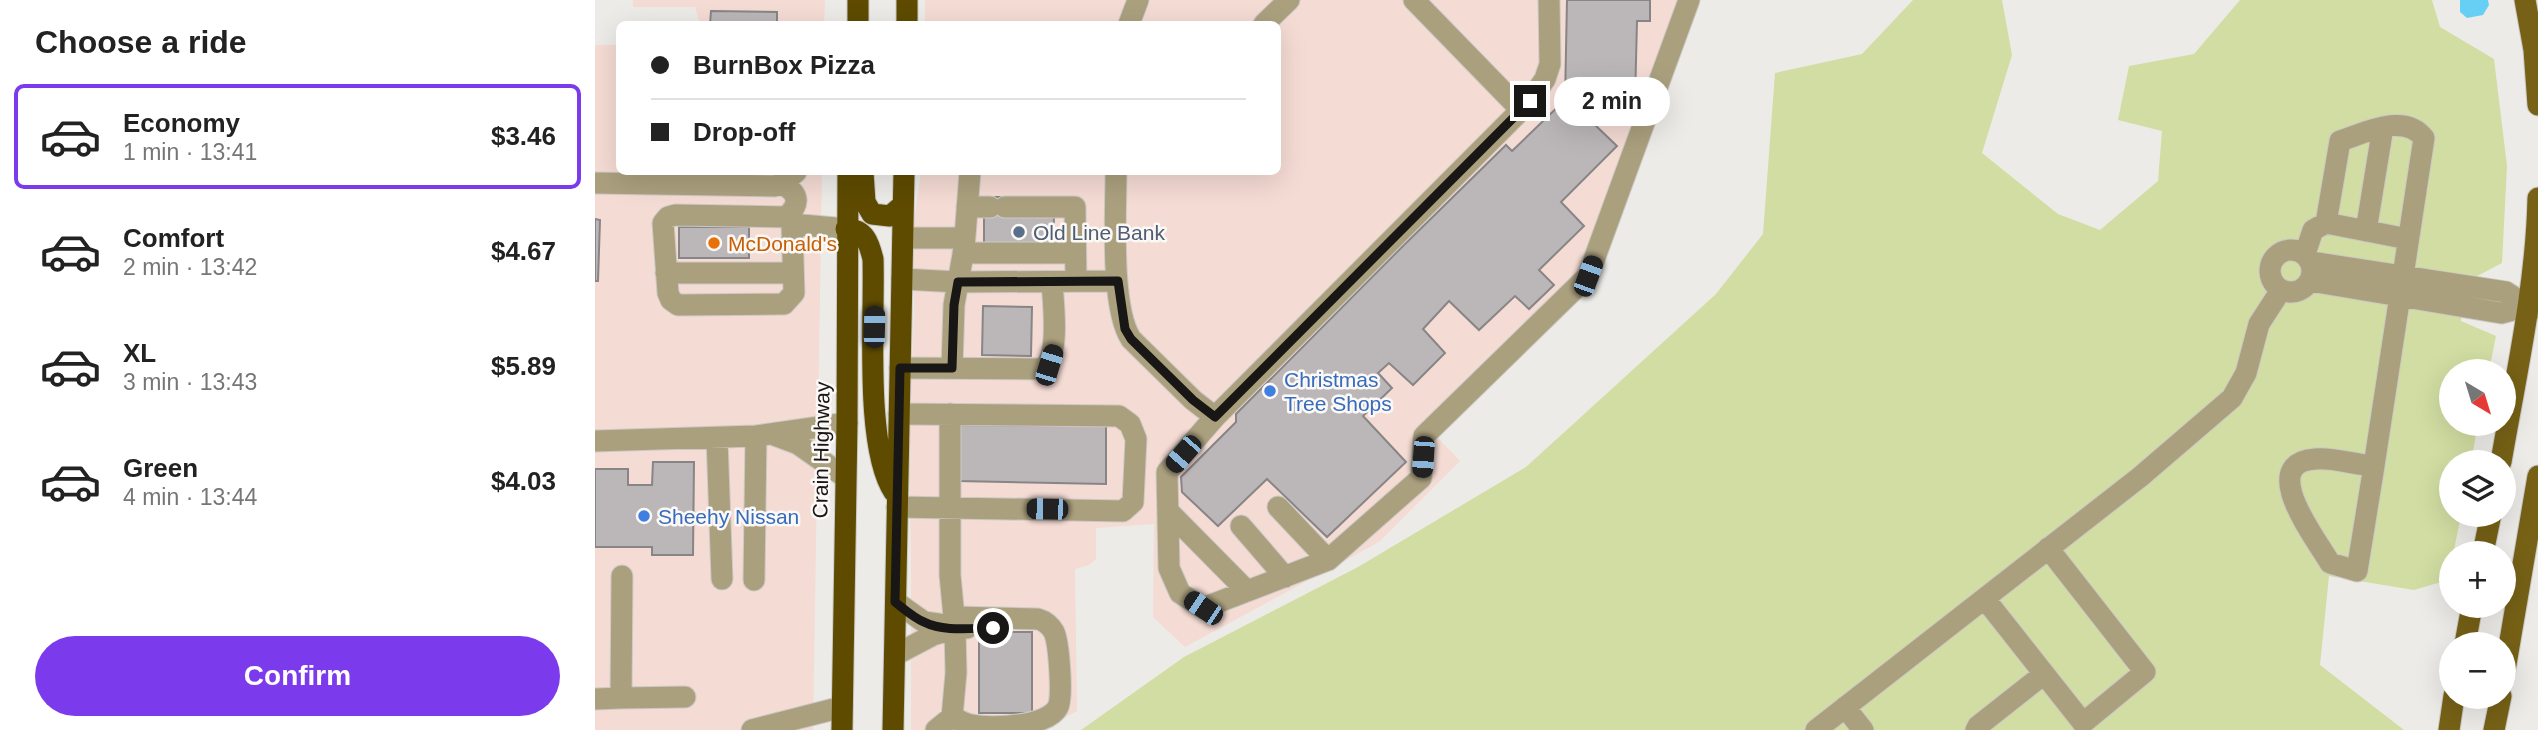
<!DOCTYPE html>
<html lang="en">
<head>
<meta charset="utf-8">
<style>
  body { margin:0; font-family:Arial,sans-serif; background:#f2f2f2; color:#222; height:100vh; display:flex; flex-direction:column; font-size:26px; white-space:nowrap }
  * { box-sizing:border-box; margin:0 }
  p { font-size:23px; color:#767676 }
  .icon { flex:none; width:38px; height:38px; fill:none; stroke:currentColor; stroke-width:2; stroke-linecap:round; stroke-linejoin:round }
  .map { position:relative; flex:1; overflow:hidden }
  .sheet { display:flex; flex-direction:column; background:#fff; width:595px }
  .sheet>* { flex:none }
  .guide { position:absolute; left:21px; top:21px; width:665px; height:154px; border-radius:10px; box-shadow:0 7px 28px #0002; display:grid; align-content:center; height:154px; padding:0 35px; background:#fff }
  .needle { width:46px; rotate:142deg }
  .buttons { position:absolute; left:1844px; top:359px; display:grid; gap:14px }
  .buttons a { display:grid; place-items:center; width:77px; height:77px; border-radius:50%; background:#fff; box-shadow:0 7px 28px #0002; font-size:35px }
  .end { position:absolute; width:32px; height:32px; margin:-16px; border:9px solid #181716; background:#fff; box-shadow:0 0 0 4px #fff }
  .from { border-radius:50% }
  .bubble { position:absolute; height:49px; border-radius:24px; background:#fff; box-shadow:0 7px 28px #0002; font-size:23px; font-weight:700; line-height:49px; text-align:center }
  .car { position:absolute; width:21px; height:42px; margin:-21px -10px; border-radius:9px; box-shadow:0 0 5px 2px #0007; background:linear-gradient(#222 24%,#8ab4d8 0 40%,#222 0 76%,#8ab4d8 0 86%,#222 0) }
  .guide b { display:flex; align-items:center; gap:24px; height:66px; font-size:26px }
  .guide b+b { border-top:2px solid #e0e0e0 }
  .guide i { width:18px; height:18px; background:#222 }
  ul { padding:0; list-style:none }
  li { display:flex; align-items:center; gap:21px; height:105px; margin:0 14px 10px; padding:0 21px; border:4px solid transparent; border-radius:10px }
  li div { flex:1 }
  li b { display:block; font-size:26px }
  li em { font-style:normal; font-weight:700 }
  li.current { border-color:#7c3aed }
  li>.icon { width:63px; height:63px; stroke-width:1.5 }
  h2 { padding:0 35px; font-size:32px; line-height:84px }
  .button { display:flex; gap:14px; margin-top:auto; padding:14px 35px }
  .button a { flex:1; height:80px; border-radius:42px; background:#7c3aed; color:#fff; font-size:28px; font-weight:700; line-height:80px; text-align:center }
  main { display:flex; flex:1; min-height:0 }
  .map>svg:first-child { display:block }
  .commercial { fill:#f4dbd3 }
  .green { fill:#d1dda2 }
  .water { fill:#65d0f3 }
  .building { fill:#bbb7b9; stroke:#888587; stroke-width:2 }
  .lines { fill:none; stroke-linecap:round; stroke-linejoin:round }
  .minor-casing { stroke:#cbc9c6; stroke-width:23 }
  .major-casing { stroke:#cbc9c6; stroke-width:23 }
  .highway-casing { stroke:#cbc9c6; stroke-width:23 }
  .minor { stroke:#aba07e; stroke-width:21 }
  .major { stroke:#766116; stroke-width:21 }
  .highway { stroke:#5e4b00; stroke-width:21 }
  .route { stroke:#181716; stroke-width:9 }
  .service-dot { fill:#5c6f8a; stroke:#fbf8f5; stroke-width:2.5 }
  .food-dot { fill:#e8710a; stroke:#fbf8f5; stroke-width:2.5 }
  .shop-dot { fill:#3f7fe0; stroke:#fbf8f5; stroke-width:2.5 }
  .labels { text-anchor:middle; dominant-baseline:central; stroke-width:5; stroke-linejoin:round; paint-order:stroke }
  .service-label { font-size:21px; fill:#4e5e75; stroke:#fbf8f5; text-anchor:start }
  .food-label { font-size:21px; fill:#c56008; stroke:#fbf8f5; text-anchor:start }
  .shop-label { font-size:21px; fill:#366cbe; stroke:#fbf8f5; text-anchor:start }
  .street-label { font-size:21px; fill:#181716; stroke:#fbf8f5 }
</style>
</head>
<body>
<main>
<section class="sheet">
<h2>Choose a ride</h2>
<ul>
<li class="current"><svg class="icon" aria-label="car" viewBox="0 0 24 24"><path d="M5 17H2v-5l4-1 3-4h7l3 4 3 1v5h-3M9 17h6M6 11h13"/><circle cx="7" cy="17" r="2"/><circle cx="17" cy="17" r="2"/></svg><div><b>Economy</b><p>1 min · 13:41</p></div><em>$3.46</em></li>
<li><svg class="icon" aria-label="car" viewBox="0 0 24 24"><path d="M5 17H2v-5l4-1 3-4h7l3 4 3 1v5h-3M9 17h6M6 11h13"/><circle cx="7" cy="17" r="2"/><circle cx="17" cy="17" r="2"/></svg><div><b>Comfort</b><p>2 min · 13:42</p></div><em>$4.67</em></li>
<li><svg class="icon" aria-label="car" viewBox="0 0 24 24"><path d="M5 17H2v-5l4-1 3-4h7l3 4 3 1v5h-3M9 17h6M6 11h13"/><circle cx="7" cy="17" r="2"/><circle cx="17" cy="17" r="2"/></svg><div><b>XL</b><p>3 min · 13:43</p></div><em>$5.89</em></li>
<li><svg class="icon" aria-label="car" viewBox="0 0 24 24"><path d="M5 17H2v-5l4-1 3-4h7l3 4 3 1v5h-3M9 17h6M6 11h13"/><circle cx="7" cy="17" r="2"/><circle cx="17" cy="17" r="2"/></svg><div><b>Green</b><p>4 min · 13:44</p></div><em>$4.03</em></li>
</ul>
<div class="button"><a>Confirm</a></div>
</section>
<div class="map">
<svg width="1943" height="730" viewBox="0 0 1943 730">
  <rect width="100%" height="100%" fill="#edebe7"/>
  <path class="commercial" d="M 38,0 L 230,0 L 229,24 L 105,24 L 100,7 L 38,7 Z
    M 330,0 L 1102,0 L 997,282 L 854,423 L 843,438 L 865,461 L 784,542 L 590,647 L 558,617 L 559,524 L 501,528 L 501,559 L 494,565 L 480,569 L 482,711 L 448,729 L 316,730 L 316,564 L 314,448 L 319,310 L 319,221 L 326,172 L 682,172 L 682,24 L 330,24 Z
    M 0,45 L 24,45 L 24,172 L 227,172 L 218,730 L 0,730 Z"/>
  <path class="green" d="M 1318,0 L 1407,0 L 1417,55 L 1387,153 L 1463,214 L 1505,230 L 1563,181 L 1567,131 L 1523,120 L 1534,66 L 1599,54 L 1645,0 L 1837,0 L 1845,27 L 1899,59 L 1912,166 L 1907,263 L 1871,282 L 1866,321 L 1901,336 L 1894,371 L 1857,371 L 1857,424 L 1883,424 L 1876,462 L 1857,462 L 1857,514 L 1866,515 L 1853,580 L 1819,590 L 1734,576 L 1725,665 L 1809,730 L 486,730 L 589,657 L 763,567 L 931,467 L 1121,294 L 1168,234 L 1180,73 L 1267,54 Z"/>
  <path class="water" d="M 1865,0 L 1893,0 L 1894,5 L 1888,15 L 1872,18 L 1865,12 Z"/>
  <path class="building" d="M 972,0 L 1055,0 L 1055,21 L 1042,21 L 1040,101 L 976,102 L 970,100 Z
    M 116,11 L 182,12 L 182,24 L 115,24 Z
    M 970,100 L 976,102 L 1022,146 L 966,202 L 989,226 L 944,270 L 959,285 L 934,309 L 920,296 L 884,330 L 854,301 L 828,329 L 850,353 L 818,385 L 794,363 L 783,373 L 797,388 L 768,416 L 811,462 L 732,537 L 672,479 L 623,526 L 587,492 L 586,477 L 641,422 L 641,414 L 806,248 L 911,145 L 917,151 Z
    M 395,197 L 410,197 L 459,215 L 458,250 L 389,249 L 389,214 Z
    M 0,219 L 5,220 L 3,281 L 0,281 Z
    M 84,227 L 154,227 L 154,258 L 84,258 Z
    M 388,306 L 437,307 L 436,356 L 387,355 Z
    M 363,425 L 511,426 L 511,484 L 363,481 Z
    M 58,462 L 99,462 L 98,555 L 57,555 L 57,547 L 0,547 L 0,469 L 33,469 L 33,485 L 57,485 Z
    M 384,632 L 437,632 L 437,713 L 384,713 Z"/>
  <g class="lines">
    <defs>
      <path id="minor" d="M 819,0 L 926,110
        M 534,24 L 543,0
        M 669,24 L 694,0
        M 521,172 C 521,212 515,307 536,339 L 598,400 L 620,417 L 935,101 L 950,79 L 955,64 L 954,0
        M 0,183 L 179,186 L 187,184 L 201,172
        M 187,184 C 204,193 206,204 191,217 L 80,215 L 73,217 L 68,223 L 73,293 L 76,300 L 83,305 L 189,304 L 199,293 L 197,224 L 251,229
        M 372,207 L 395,207
        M 410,207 L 480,207 L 481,281
        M 1771,231 L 1788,127
        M 308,238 L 369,238
        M1675 271a21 21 0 1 1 42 0a21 21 0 1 1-42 0Z
        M 368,253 L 480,253
        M 1710,254 L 1718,230 L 1731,223
        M 1716,262 L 1911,292 L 1933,306
        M 71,273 L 198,273
        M 307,279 L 363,282 L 522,281
        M 1715,281 L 1906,313 L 1933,306 L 1943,308
        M 305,368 L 447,369 C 466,357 458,303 457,282
        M 357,368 L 359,305 L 369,249 L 375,172
        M 620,417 L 572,472 L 574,568 L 585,593 L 608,608 L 733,560 L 826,478 L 829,436 L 993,276 L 1094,0
        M 179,435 L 203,444 L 250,477
        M 122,438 L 127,579
        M 0,441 L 161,436 L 252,423
        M 1779,466 L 1762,571 L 1735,563 C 1722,540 1661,463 1720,459 C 1738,457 1760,465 1779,466 L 1829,138 C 1809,112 1770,133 1745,141 L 1731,223 L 1813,239
        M 302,507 L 528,511 L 538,502 L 541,439 L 535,424 L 524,416 L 304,414
        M 683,507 L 733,560
        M 573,511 L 652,591
        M 646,526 L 690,577
        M 159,580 L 161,436
        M 1390,599 L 1488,723 L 1550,672 L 1453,548
        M 301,602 L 329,622 L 372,628
        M 300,655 L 338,635 L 355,630
        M 26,698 L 90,697
        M 0,699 L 26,698 L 27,576
        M 1250,707 L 1268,730
        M 357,717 C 364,720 370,724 377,725 C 397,729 453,727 463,707 C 468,697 464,643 459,632 C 455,625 450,621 443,619 L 359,617
        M 157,730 L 247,707
        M 341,730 L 357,717 L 361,673 L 360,628 L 355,575 L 355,414
        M 1221,730 L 1545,477 L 1637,398 L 1651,373 L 1664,324 L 1686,290
        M 1381,730 L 1383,726 L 1449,674"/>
      <path id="major" d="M 1930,0 L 1939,50 L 1943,105
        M 1906,462 C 1921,375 1941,287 1943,198
        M 1888,553 L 1896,514
        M 1870,644 L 1877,606
        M 1909,676 L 1943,476
        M 1854,730 L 1859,696
        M 1899,730 L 1906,696"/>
      <path id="highway" d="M 263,0 L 263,24
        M 312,24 L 312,0
        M 268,172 L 270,202 L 277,214 L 295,216 L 308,205
        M 251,229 C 270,229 274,243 278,259 C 280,316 269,447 299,492
        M 247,730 L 252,423 L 253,172
        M 298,730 L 309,172"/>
    </defs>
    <use href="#minor" class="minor-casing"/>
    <use href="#major" class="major-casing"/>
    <use href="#highway" class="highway-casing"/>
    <use href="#minor" class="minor"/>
    <use href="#major" class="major"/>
    <use href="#highway" class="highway"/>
  </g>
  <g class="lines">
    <path class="route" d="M 398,628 C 377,628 348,632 329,622 C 319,618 309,609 300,602 L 305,368 L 357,368 L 359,305 L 363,282 L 523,281 L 530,329 L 536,339 L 598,400 L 620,417 L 935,101"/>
  </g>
  <circle class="service-dot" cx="424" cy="232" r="7"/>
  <circle class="food-dot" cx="119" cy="243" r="7"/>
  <g class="shop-dot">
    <circle cx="675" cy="391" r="7"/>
    <circle cx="49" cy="516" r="7"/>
  </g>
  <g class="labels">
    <g class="service-label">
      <text x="438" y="232">Old Line Bank</text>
    </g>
    <g class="food-label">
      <text x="133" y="243">McDonald's</text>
    </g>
    <g class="shop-label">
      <text x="689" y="379">Christmas<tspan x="689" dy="24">Tree Shops</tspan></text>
      <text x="63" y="516">Sheehy Nissan</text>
    </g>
    <g class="street-label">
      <text transform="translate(226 450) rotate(-89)">Crain Highway</text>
    </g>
  </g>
</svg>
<div class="buttons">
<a><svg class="needle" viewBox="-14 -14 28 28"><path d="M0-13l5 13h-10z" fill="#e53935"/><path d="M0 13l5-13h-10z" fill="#767676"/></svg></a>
<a><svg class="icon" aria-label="layers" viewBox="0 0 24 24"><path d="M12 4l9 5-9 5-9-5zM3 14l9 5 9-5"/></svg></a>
<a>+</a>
<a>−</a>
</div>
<i class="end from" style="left:398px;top:628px"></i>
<i class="end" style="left:935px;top:101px"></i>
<div class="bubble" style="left:959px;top:77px;width:116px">2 min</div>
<i class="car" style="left:993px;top:276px;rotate:20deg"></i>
<i class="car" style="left:279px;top:327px;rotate:1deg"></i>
<i class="car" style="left:454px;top:365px;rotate:17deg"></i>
<i class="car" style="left:588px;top:454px;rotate:221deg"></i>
<i class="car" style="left:828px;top:457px;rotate:184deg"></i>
<i class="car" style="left:452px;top:509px;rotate:271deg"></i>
<i class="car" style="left:608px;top:608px;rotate:304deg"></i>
<div class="guide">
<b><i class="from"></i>BurnBox Pizza</b>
<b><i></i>Drop-off</b>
</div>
</div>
</main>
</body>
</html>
